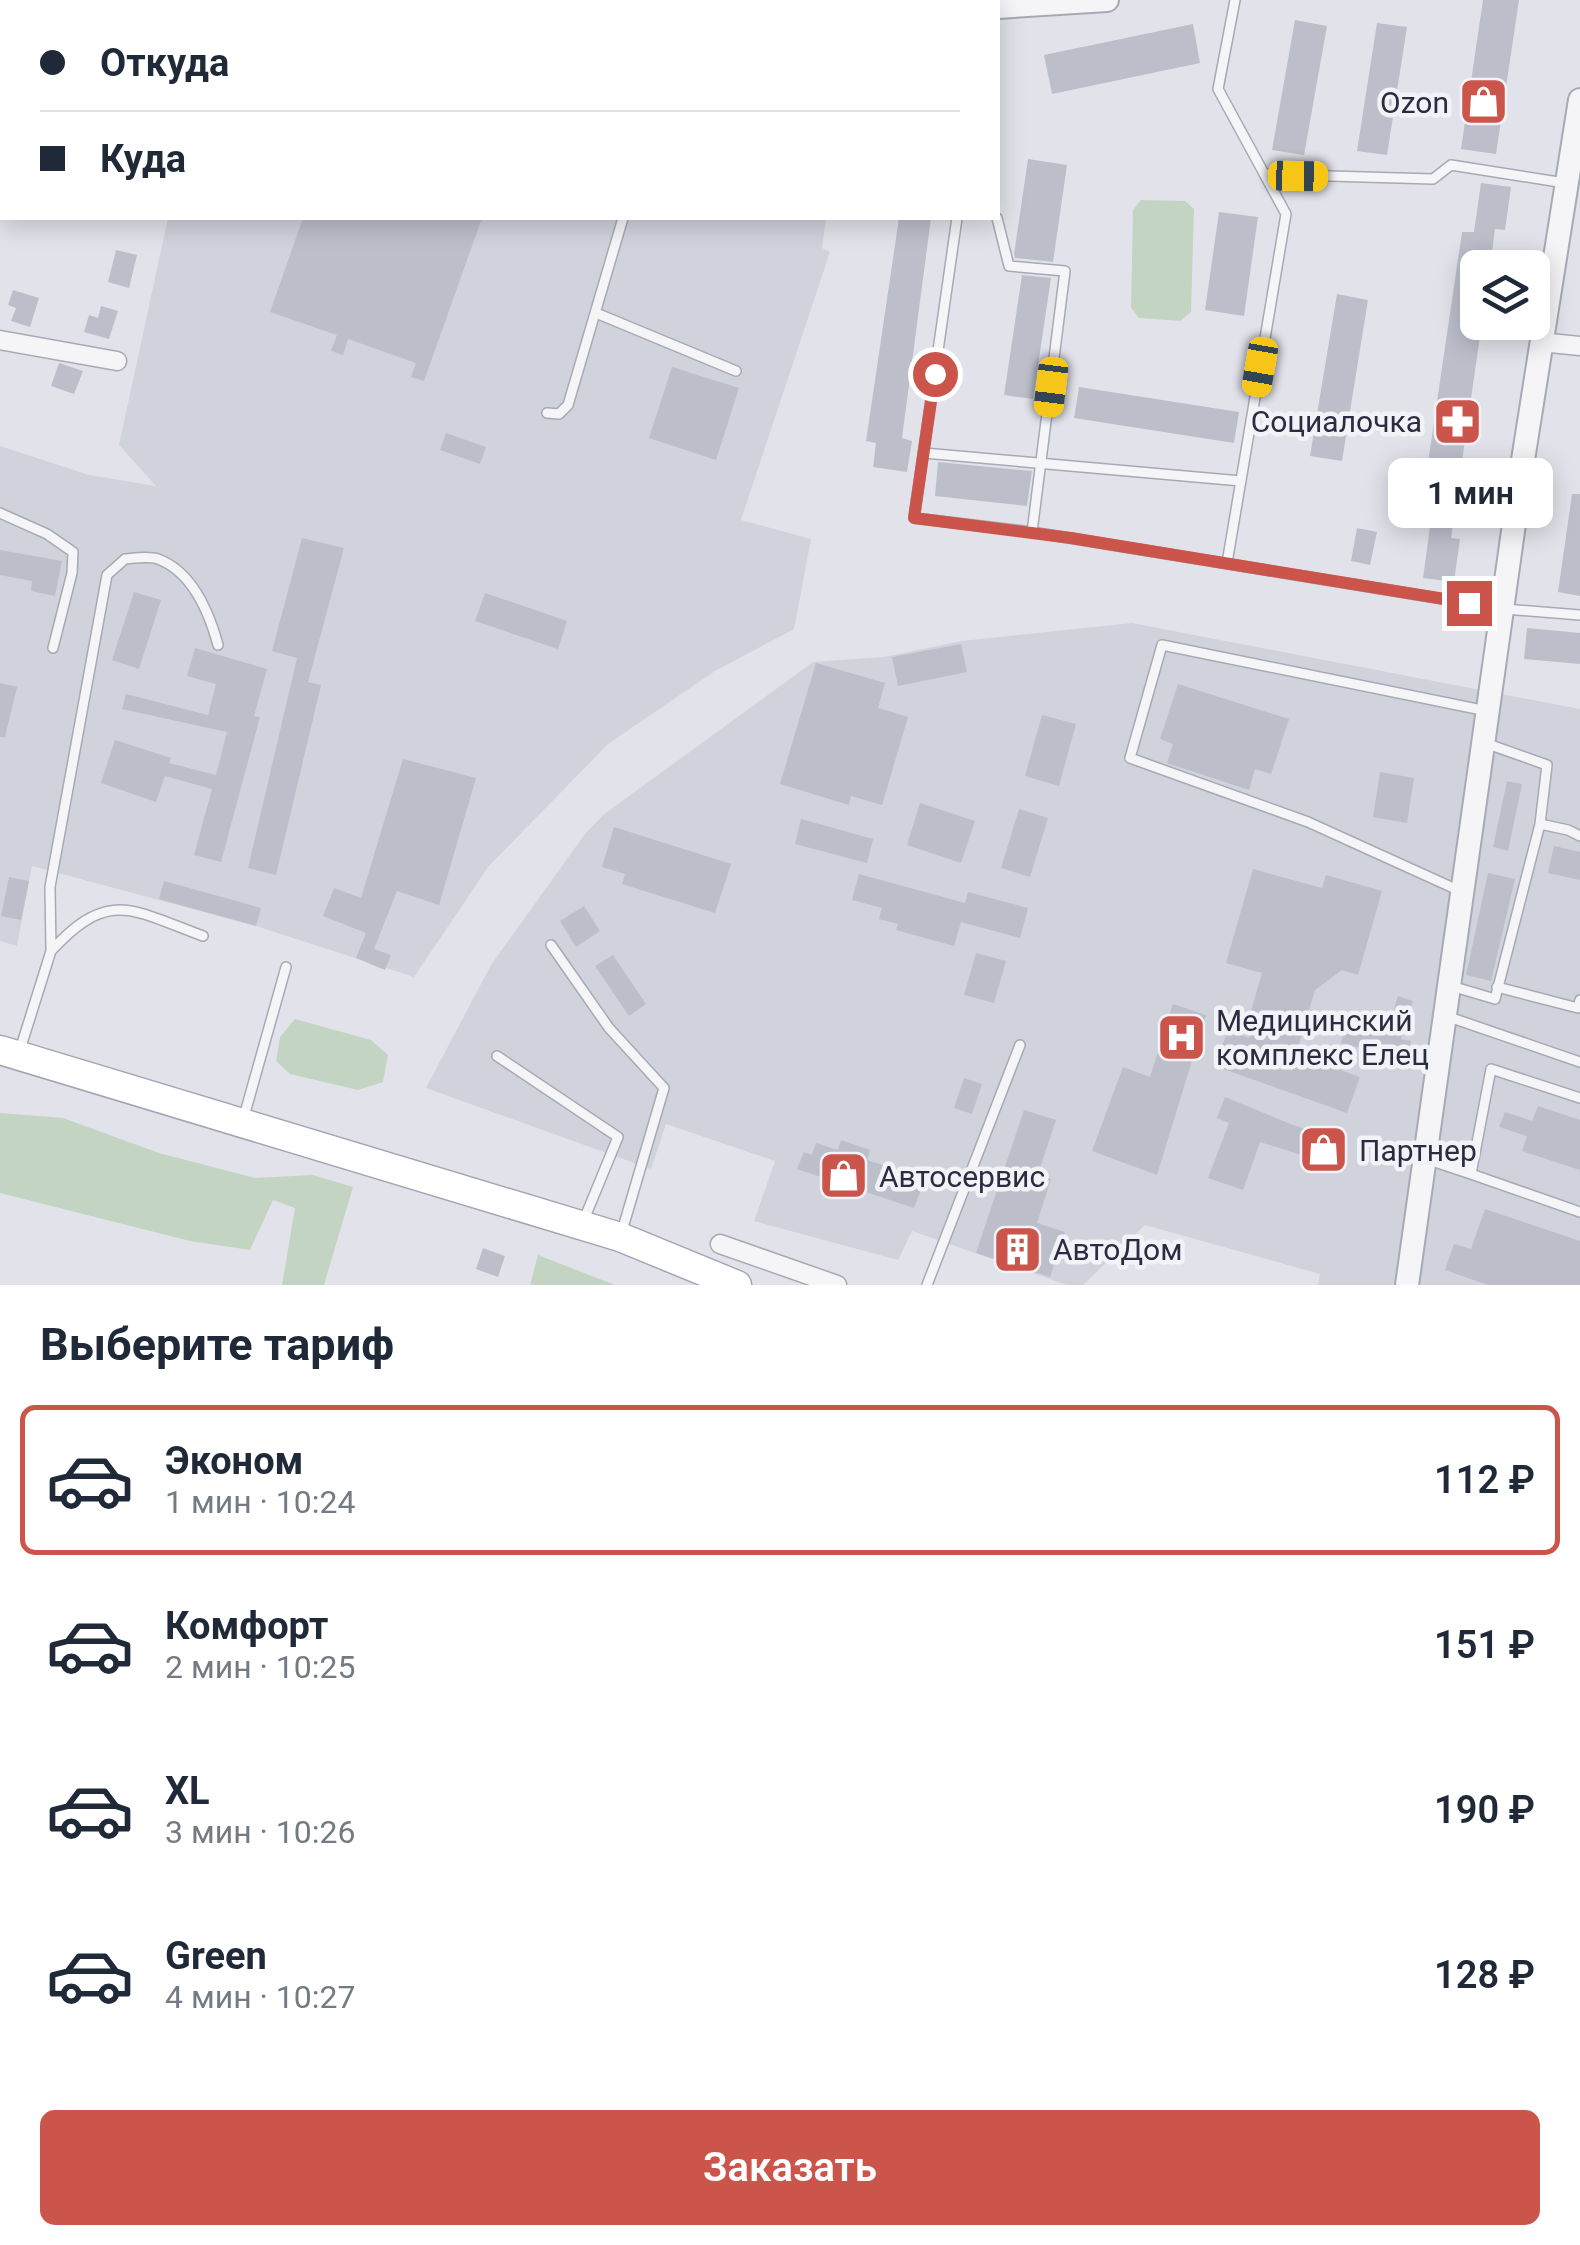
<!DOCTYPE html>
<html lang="ru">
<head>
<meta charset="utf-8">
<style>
  body { margin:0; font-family:Roboto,sans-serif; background:#f6f6f7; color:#1f2937; height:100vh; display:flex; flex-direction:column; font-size:38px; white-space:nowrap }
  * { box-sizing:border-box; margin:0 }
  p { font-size:32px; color:#747a83 }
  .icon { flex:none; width:55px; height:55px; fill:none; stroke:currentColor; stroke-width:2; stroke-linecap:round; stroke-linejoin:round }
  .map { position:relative; height:1285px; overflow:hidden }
  .panel { display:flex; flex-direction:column; background:#fff; flex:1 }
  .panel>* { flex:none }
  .top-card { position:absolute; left:0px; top:0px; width:1000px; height:220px; box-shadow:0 5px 25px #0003; display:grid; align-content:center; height:220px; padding:0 40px; background:#fff }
  .fabs { position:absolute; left:1460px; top:250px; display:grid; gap:20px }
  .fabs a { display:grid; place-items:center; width:90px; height:90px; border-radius:15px; background:#fff; box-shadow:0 5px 25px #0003; font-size:50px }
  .end { position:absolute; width:45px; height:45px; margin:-22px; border:12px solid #cb554b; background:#fff; box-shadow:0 0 0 5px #fff }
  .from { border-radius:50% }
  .bubble { position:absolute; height:70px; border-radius:15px; background:#fff; box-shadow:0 5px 25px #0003; font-size:32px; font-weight:600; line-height:70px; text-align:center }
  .car { position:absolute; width:30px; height:60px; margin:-30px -15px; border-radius:12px; box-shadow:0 0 8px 2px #0007; background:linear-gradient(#f5c518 24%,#345 0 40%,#f5c518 0 76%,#345 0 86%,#f5c518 0) }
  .top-card b { display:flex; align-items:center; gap:35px; height:95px; font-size:38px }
  .top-card b+b { border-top:2px solid #e0e1e3 }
  .top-card i { width:25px; height:25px; background:#1f2937 }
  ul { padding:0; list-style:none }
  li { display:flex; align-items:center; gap:30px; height:150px; margin:0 20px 15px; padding:0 20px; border:5px solid transparent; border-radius:15px }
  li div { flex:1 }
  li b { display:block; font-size:38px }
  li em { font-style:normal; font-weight:600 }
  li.active { border-color:#cb554b }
  li>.icon { width:90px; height:90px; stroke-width:1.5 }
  h2 { padding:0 40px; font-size:45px; line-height:120px }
  .button { display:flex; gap:20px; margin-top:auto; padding:20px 40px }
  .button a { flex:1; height:115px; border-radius:15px; background:#cb554b; color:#fff; font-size:40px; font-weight:600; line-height:115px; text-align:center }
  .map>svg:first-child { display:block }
  .built { fill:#d0d2dc }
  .green { fill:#c4d4c3 }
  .building { fill:#bcbeca }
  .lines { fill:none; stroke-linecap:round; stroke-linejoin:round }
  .service-casing { stroke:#a7a9b4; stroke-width:12 }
  .minor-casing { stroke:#a7a9b4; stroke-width:21 }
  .tertiary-casing { stroke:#a7a9b4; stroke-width:26 }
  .primary-casing { stroke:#a1a5b5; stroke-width:31 }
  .service { stroke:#f5f5f8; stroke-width:9 }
  .minor { stroke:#f5f5f8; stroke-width:18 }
  .tertiary { stroke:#f5f5f8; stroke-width:22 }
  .primary { stroke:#fff; stroke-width:28 }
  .route { stroke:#cb554b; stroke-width:12 }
  .labels { text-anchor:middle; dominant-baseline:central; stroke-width:9; stroke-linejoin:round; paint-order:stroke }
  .poi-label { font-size:30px; fill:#2a2d42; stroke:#f2f3f7; text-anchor:start }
</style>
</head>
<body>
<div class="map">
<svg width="1580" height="1285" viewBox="0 0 1580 1285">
  <rect width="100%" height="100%" fill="#e2e3ea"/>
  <path class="built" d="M 168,218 L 826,218 L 822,248 L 830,252 L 741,520 L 811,539 L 794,629 L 715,671 L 608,744 L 488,867 L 414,977 L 256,926 L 32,866 L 17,946 L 0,941 L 0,446 L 89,475 L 156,486 L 119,445 Z
    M 1132,623 L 1580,709 L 1580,1285 L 1318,1285 L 1320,1274 L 1145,1225 L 1083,1285 L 1067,1285 L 912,1231 L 898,1260 L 754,1221 L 775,1161 L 666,1124 L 651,1169 L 426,1088 L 491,965 L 585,834 L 603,815 L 813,662 L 884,657 L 962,641 Z"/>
  <path class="green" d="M 1141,200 L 1185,201 L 1194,209 L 1191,312 L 1180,321 L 1139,318 L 1131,308 L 1133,210 Z
    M 295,1019 L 371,1040 L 388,1055 L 383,1082 L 358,1090 L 290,1074 L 276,1061 L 280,1037 Z
    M 0,1113 L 63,1118 L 159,1153 L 255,1178 L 313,1175 L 353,1187 L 324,1285 L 282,1285 L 295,1208 L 273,1200 L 250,1250 L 190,1241 L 0,1193 Z
    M 538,1255 L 615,1285 L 530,1285 Z"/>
  <path class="building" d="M 1483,0 L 1519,0 L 1496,154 L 1461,149 Z
    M 1295,20 L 1327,26 L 1304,155 L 1272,150 Z
    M 1377,23 L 1407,27 L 1387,155 L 1357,151 Z
    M 1193,24 L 1200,63 L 1052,94 L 1044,55 Z
    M 1028,159 L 1067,165 L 1053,262 L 1015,258 L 1014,254 Z
    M 1481,183 L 1511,187 L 1505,230 L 1495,229 L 1490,268 L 1478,268 L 1478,322 L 1482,322 L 1451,538 L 1460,539 L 1454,582 L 1423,578 L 1431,519 L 1420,517 L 1462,232 L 1474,232 Z
    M 1219,212 L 1258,217 L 1244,316 L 1205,310 Z
    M 303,218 L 482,218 L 424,381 L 411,377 L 416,363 L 348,339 L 343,355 L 331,351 L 337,335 L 270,312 Z
    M 899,218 L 931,218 L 902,438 L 912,441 L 907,472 L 873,467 L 876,443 L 866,441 Z
    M 116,250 L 137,255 L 129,288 L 108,282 Z
    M 1022,275 L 1051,278 L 1033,399 L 1004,395 Z
    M 13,290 L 39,298 L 30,327 L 11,321 L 16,308 L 8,305 Z
    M 1337,294 L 1368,300 L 1342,461 L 1310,456 Z
    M 101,306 L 118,311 L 109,339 L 84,332 L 89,315 L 98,318 Z
    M 59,363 L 83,371 L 74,394 L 51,386 Z
    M 672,367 L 739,388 L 716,460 L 649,438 Z
    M 1079,387 L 1239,412 L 1234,443 L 1074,418 Z
    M 446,433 L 486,447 L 480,464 L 440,450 Z
    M 938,462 L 1032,471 L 1027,506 L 935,496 Z
    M 1572,494 L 1580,494 L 1580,596 L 1558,592 Z
    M 1357,528 L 1377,532 L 1370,565 L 1351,561 Z
    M 302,538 L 344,548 L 308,682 L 321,685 L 276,875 L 248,868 L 297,658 L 272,651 Z
    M 0,550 L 62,561 L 55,596 L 31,591 L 32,581 L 0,575 Z
    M 134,592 L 161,600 L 139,669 L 112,660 Z
    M 485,593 L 567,621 L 558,649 L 475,621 Z
    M 1527,628 L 1580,633 L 1580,664 L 1524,659 Z
    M 961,644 L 967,672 L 898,686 L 892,657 Z
    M 195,648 L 267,669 L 254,716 L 260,717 L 221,862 L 194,855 L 212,789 L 165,776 L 156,802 L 101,783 L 115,740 L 171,758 L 169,763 L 216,775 L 227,732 L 122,709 L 126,694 L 208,715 L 216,684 L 187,676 Z
    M 816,663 L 885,683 L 878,708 L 908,717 L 882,805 L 851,796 L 849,805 L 780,784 Z
    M 0,683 L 17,687 L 5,737 L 0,737 Z
    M 1178,684 L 1289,719 L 1271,774 L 1255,769 L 1249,790 L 1167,763 L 1173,744 L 1160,739 Z
    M 1042,715 L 1076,724 L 1059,786 L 1025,776 Z
    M 403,759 L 476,778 L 439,905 L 397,891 L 374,949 L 391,955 L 385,970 L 356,958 L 366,933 L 323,916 L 334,888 L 361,898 Z
    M 1380,772 L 1414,778 L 1407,823 L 1373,817 Z
    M 1507,781 L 1522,784 L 1508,851 L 1493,847 Z
    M 920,803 L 975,821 L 961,863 L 907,845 Z
    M 1019,809 L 1048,818 L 1030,877 L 1001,868 Z
    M 801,819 L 873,839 L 867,863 L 795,844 Z
    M 614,827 L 731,864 L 715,913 L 622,884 L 625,874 L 602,867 Z
    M 1554,846 L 1580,852 L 1580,880 L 1548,873 Z
    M 1253,869 L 1322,888 L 1326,875 L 1382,891 L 1358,975 L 1342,970 L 1315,990 L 1296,1054 L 1360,1077 L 1347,1113 L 1215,1066 L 1228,1030 L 1249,1038 L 1257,1012 L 1251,1011 L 1262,973 L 1226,963 Z
    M 1488,873 L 1515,879 L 1491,981 L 1466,975 Z
    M 859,874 L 965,903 L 968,892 L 1028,908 L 1020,938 L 961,922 L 954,946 L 896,930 L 898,924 L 879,919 L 882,908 L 852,900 Z
    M 9,877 L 29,881 L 21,920 L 1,916 Z
    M 164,881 L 261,908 L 256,926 L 159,899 Z
    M 584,906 L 600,931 L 576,947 L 560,921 Z
    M 976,953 L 1006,961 L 994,1003 L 964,995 Z
    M 613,955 L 646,1004 L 629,1016 L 595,966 Z
    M 1398,996 L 1413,1001 L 1401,1039 L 1411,1041 L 1407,1060 L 1341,1043 L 1346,1026 L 1386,1035 Z
    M 1173,1004 L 1206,1015 L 1157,1175 L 1092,1151 L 1123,1067 L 1150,1077 Z
    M 964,1078 L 982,1084 L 972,1114 L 954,1108 Z
    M 1225,1097 L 1293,1125 L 1344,1141 L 1337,1166 L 1260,1142 L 1243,1190 L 1208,1178 L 1229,1123 L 1217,1118 Z
    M 1538,1106 L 1580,1120 L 1580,1170 L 1522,1151 L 1527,1136 L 1499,1127 L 1505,1112 L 1532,1121 Z
    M 1024,1110 L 1056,1120 L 1038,1174 L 1051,1179 L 1037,1223 L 1065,1232 L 1050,1277 L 976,1253 Z
    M 841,1140 L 870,1150 L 867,1160 L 925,1179 L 914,1208 L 797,1169 L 804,1152 L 812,1155 L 816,1143 L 838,1150 Z
    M 1485,1209 L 1580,1241 L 1580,1285 L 1488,1285 L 1445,1270 L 1454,1244 L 1471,1249 Z
    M 483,1248 L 505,1256 L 498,1277 L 476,1269 Z"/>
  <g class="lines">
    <defs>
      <path id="service" d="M 1264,174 L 1433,179 L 1451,165 L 1565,183
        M 957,218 L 914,518 L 1032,532 L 1504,609 L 1580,615
        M 997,218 L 1009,266 L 1065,271 L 1032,532
        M 596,313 L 736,371
        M 547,413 L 559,414 L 568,405 L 623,218
        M 924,453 L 1241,481
        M 0,513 L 47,534 L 73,552 L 72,573 L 53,648
        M 1227,563 L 1286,214 L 1218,89 L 1235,0
        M 1540,824 L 1568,830 L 1580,836
        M 1460,891 L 1308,822 L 1130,758 L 1162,645 L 1487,711
        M 551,945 L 609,1028 L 664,1088 L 622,1231
        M 51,951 C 109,888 132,910 203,936
        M 1451,986 L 1495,999 L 1540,824 L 1547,765 L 1485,743
        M 1497,987 L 1578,1008 L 1580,1000
        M 1446,1016 L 1580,1062
        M 19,1053 L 51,951 L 50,887 L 107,575 L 125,559 C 135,558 149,556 158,559 C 193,572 209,612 218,645
        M 497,1056 L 618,1137 L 583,1222
        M 1580,1098 L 1491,1069 L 1471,1174 L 1580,1212
        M 243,1120 L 286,967
        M 1426,1159 L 1471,1174
        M 927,1285 L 1020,1045"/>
      <path id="minor" d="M 202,0 L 203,2
        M 831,0 L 831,2
        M 0,340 L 117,361
        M 1540,342 L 1580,346
        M 720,1244 L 837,1285"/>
      <path id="tertiary" d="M 998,7 L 1107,0
        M 0,73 L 2,73
        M 1407,1285 L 1523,460 L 1580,100"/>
      <path id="primary" d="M 0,1050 L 620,1237 L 737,1285"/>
    </defs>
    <use href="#service" class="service-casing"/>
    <use href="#minor" class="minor-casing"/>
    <use href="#tertiary" class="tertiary-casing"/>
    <use href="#primary" class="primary-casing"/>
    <use href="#service" class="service"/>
    <use href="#minor" class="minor"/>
    <use href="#tertiary" class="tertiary"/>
    <use href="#primary" class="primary"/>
  </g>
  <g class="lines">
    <path class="route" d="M 935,374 L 914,518 L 1071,538 L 1469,603"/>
  </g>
  <defs>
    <symbol id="shop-square" viewBox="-11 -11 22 22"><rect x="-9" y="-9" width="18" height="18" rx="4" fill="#cb554b" stroke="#f2f3f7"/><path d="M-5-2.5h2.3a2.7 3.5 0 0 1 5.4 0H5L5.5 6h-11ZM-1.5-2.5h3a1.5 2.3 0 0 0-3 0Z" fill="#fff"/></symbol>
    <symbol id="pharmacy-square" viewBox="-11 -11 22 22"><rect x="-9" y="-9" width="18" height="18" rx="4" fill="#cb554b" stroke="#f2f3f7"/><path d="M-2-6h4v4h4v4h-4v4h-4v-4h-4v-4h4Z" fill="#fff"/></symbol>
    <symbol id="hospital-square" viewBox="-11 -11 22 22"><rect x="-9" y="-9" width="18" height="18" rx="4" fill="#cb554b" stroke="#f2f3f7"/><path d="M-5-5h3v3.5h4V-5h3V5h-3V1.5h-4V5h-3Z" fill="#fff"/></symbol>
    <symbol id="building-square" viewBox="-11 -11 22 22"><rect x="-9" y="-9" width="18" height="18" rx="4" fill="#cb554b" stroke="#f2f3f7"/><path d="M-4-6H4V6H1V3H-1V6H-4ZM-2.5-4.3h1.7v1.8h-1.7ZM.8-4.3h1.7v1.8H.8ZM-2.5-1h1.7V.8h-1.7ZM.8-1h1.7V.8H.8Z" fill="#fff"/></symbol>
  </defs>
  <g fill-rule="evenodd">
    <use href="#shop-square" x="1456" y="74" width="55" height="55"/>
    <use href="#pharmacy-square" x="1430" y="394" width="55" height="55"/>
    <use href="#hospital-square" x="1154" y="1010" width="55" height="55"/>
    <use href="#shop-square" x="1296" y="1122" width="55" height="55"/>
    <use href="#shop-square" x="816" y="1148" width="55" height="55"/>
    <use href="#building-square" x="990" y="1222" width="55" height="55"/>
  </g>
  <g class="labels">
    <g class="poi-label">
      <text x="1449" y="102" text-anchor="end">Ozon</text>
      <text x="1422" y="421" text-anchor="end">Социалочка</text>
      <text x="1216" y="1020">Медицинский<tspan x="1216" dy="34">комплекс Елец</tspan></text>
      <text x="1359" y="1150">Партнер</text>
      <text x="879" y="1176">Автосервис</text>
      <text x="1053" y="1249">АвтоДом</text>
    </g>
  </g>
</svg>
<div class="fabs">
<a><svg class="icon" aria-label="layers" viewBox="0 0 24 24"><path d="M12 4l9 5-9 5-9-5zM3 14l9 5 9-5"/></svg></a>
</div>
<i class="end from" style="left:935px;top:374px"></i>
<i class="end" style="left:1469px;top:603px"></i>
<div class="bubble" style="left:1388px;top:458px;width:165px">1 мин</div>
<i class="car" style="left:1298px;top:176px;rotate:91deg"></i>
<i class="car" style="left:1260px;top:367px;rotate:190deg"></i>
<i class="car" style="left:1051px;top:387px;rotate:187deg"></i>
<div class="top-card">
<b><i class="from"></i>Откуда</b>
<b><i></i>Куда</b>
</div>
</div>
<section class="panel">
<h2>Выберите тариф</h2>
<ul>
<li class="active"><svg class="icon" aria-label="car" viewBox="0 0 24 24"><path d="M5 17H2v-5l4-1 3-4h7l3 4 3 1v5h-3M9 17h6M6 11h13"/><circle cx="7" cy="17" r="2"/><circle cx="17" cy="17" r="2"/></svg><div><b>Эконом</b><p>1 мин · 10:24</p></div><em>112 ₽</em></li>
<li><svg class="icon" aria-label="car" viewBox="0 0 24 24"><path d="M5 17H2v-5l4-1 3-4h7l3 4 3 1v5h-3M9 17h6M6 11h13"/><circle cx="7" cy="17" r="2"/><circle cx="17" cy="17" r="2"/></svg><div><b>Комфорт</b><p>2 мин · 10:25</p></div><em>151 ₽</em></li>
<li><svg class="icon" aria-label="car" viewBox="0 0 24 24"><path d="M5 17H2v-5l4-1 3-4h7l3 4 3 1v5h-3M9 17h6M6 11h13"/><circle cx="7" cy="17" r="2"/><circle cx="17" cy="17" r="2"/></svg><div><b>XL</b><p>3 мин · 10:26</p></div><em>190 ₽</em></li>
<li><svg class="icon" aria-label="car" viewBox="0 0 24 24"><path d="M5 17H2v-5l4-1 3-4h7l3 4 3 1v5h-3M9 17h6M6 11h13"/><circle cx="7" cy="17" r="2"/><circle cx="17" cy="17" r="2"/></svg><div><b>Green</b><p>4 мин · 10:27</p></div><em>128 ₽</em></li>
</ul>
<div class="button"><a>Заказать</a></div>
</section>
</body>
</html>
